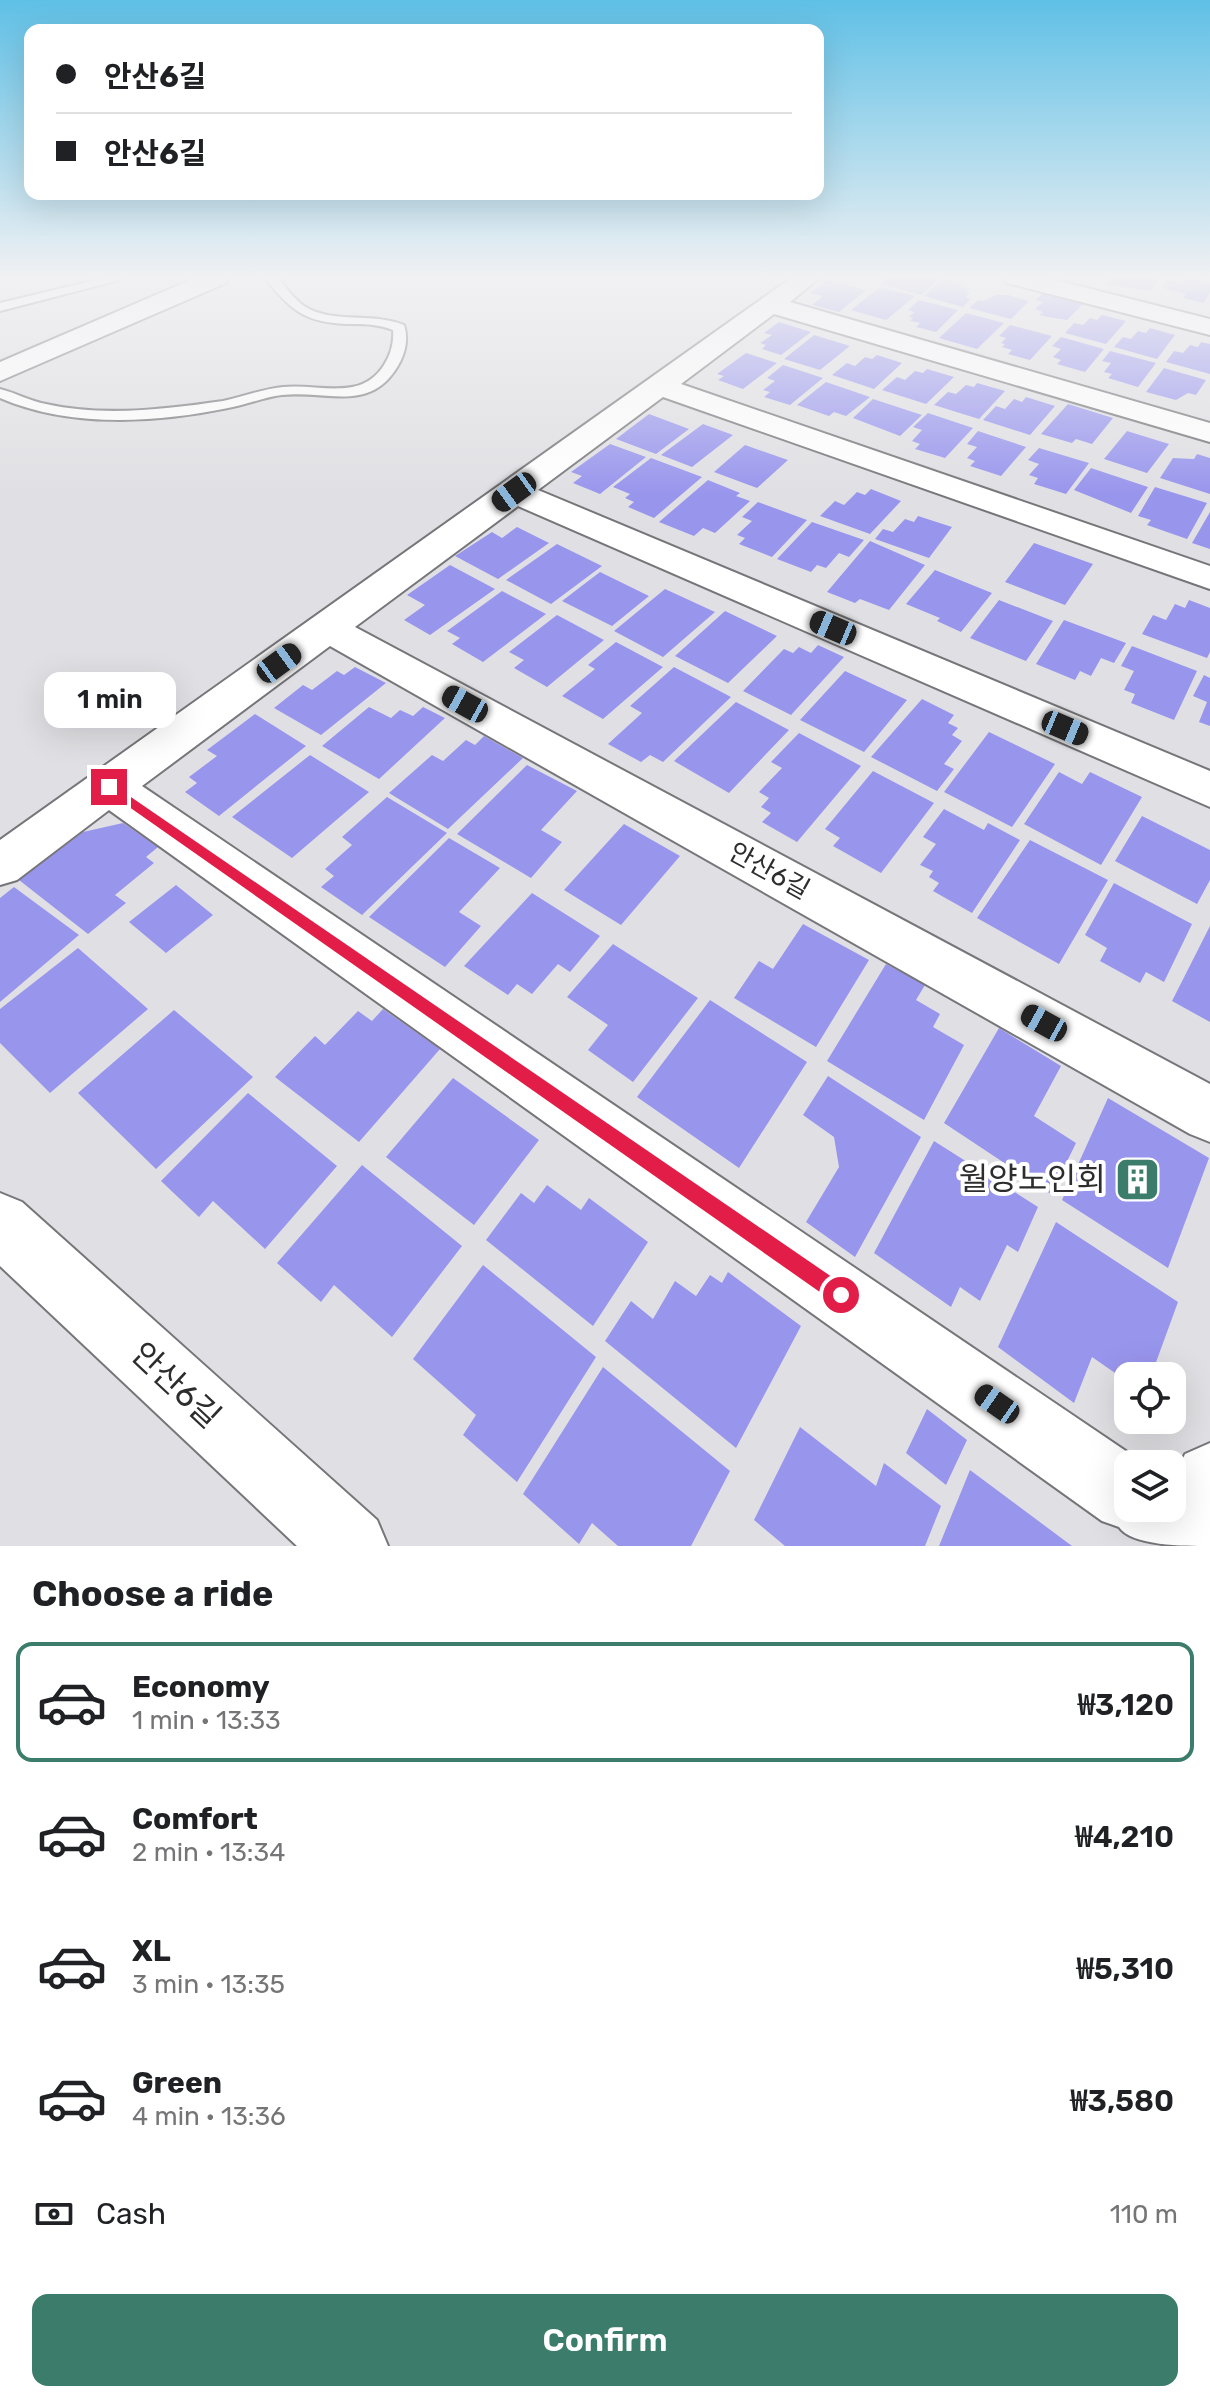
<!DOCTYPE html>
<html lang="en">
<head>
<meta charset="utf-8">
<style>
  body { margin:0; font-family:Rubik,"Noto Sans KR",sans-serif; background:#f6f6f6; color:#202124; height:100vh; display:flex; flex-direction:column; font-size:30px; white-space:nowrap }
  * { box-sizing:border-box; margin:0 }
  p { font-size:26px; color:#757577 }
  .icon { flex:none; width:44px; height:44px; fill:none; stroke:currentColor; stroke-width:2; stroke-linecap:round; stroke-linejoin:round }
  .map { position:relative; height:1546px; overflow:hidden }
  .sheet { display:flex; flex-direction:column; background:#fff; flex:1 }
  .sheet>* { flex:none }
  .hud { position:absolute; left:24px; top:24px; width:800px; height:176px; border-radius:16px; box-shadow:0 8px 32px #0002; display:grid; align-content:center; height:176px; padding:0 32px; background:#fff }
  .tools { position:absolute; left:1114px; top:1362px; display:grid; gap:16px }
  .tools a { display:grid; place-items:center; width:72px; height:72px; border-radius:16px; background:#fff; box-shadow:0 8px 32px #0002; font-size:40px }
  .end { position:absolute; width:36px; height:36px; margin:-18px; border:10px solid #e11d48; background:#fff; box-shadow:0 0 0 4px #fff }
  .from { border-radius:50% }
  .bubble { position:absolute; height:56px; border-radius:16px; background:#fff; box-shadow:0 8px 32px #0002; font-size:26px; font-weight:600; line-height:56px; text-align:center }
  .car { position:absolute; width:24px; height:48px; margin:-24px -12px; border-radius:10px; box-shadow:0 0 6px 2px #0007; background:linear-gradient(#222 24%,#8ab4d8 0 40%,#222 0 76%,#8ab4d8 0 86%,#222 0) }
  .hud b { display:flex; align-items:center; gap:28px; height:76px; font-size:30px }
  .hud b+b { border-top:2px solid #e0e0e0 }
  .hud i { width:20px; height:20px; background:#202124 }
  ul { padding:0; list-style:none }
  li { display:flex; align-items:center; gap:24px; height:120px; margin:0 16px 12px; padding:0 16px; border:4px solid transparent; border-radius:16px }
  li div { flex:1 }
  li b { display:block; font-size:30px }
  li em { font-style:normal; font-weight:600 }
  li.selected { border-color:#3c7c6a }
  li>.icon { width:72px; height:72px; stroke-width:1.5 }
  h2 { padding:0 32px; font-size:36px; line-height:96px }
  .pay { display:flex; align-items:center; gap:20px; height:88px; padding:0 32px; font-size:30px }
  .pay p { margin-inline-start:auto }
  .action { display:flex; gap:16px; margin-top:auto; padding:16px 32px }
  .action a { flex:1; height:92px; border-radius:16px; background:#3c7c6a; color:#fff; font-size:32px; font-weight:600; line-height:92px; text-align:center }
  .map>svg:first-child { display:block }
  .building { fill:#9895ed }
  .lines { fill:none; stroke-linecap:round; stroke-linejoin:round }
  .service-casing { stroke:#76767a; stroke-width:4 }
  .minor-casing { stroke:#76767a; stroke-width:4 }
  .service { fill:#fff; fill-rule:evenodd }
  .minor { fill:#fff; fill-rule:evenodd }
  .route { fill:#e11d48 }
  .labels { text-anchor:middle; dominant-baseline:central; stroke-width:8; stroke-linejoin:round; paint-order:stroke }
  .street-label { font-size:26px; fill:#2d2d2e; stroke:#fff }
  .near-poi-label { font-size:32px; fill:#2d2d2e; stroke:#fff; text-anchor:end }
  .near-street-label { font-size:32px; fill:#2d2d2e; stroke:#fff }
</style>
</head>
<body>
<div class="map">
<svg width="1210" height="1546" viewBox="0 0 1210 1546">
  <rect width="100%" height="100%" fill="#e0e0e4"/>
  <path class="building" d="M 888,278 L 940,278 L 921,295 L 881,284 Z
    M 1110,278 L 1160,278 L 1150,291 L 1105,284 Z
    M 943,279 L 963,284 L 960,287 L 969,289 L 966,292 L 970,293 L 965,297 L 971,299 L 963,307 L 924,296 Z
    M 1192,279 L 1210,283 L 1210,293 L 1204,303 L 1183,298 L 1186,294 L 1162,288 L 1167,280 L 1180,283 Z
    M 827,280 L 866,290 L 839,312 L 812,305 L 823,296 L 810,293 Z
    M 880,287 L 915,296 L 886,320 L 851,310 Z
    M 1043,293 L 1083,304 L 1067,320 L 1048,317 L 1039,315 L 1043,312 L 1035,309 L 1043,302 L 1036,300 Z
    M 996,295 L 1008,295 L 1029,301 L 1011,319 L 969,308 L 978,300 L 984,301 Z
    M 919,300 L 958,310 L 936,332 L 916,327 L 920,323 L 910,321 L 913,318 L 909,317 L 914,312 L 908,310 Z
    M 966,313 L 1004,323 L 977,349 L 939,338 Z
    M 1102,315 L 1126,321 L 1106,344 L 1065,333 L 1074,323 L 1083,325 L 1090,318 L 1097,320 Z
    M 779,322 L 811,332 L 781,355 L 762,349 L 766,345 L 760,343 L 772,335 L 764,333 Z
    M 1010,325 L 1052,336 L 1030,360 L 1008,354 L 1012,350 L 1002,347 L 1005,344 L 1001,343 L 1006,338 L 999,336 Z
    M 1150,328 L 1175,335 L 1157,359 L 1114,347 L 1123,337 L 1131,339 L 1138,331 L 1146,333 Z
    M 814,335 L 850,346 L 820,370 L 784,359 Z
    M 1061,337 L 1104,349 L 1085,372 L 1057,364 L 1061,360 L 1053,357 L 1061,349 L 1052,346 Z
    M 1201,342 L 1210,344 L 1210,374 L 1166,362 L 1174,351 L 1183,353 L 1190,345 L 1198,347 Z
    M 1110,351 L 1156,363 L 1138,387 L 1108,378 L 1112,374 L 1104,372 L 1111,363 L 1102,361 Z
    M 746,353 L 777,363 L 743,389 L 718,380 L 724,376 L 717,374 Z
    M 877,355 L 902,363 L 874,389 L 832,375 L 847,363 L 855,366 L 865,357 L 872,359 Z
    M 783,365 L 823,378 L 790,405 L 764,397 L 770,392 L 763,390 L 775,381 L 767,378 Z
    M 1164,368 L 1206,380 L 1196,395 L 1188,393 L 1176,400 L 1146,392 Z
    M 927,369 L 954,377 L 926,404 L 882,390 L 897,377 L 905,380 L 915,371 L 923,373 Z
    M 826,382 L 870,397 L 846,416 L 834,412 L 829,416 L 797,405 Z
    M 977,383 L 1005,391 L 979,419 L 934,405 L 948,392 L 956,394 L 966,385 L 974,387 Z
    M 1026,397 L 1055,406 L 1030,435 L 983,420 L 996,406 L 1005,409 L 1014,399 L 1022,402 Z
    M 873,399 L 922,415 L 900,436 L 853,418 Z
    M 1068,404 L 1113,418 L 1092,444 L 1076,439 L 1072,443 L 1041,434 Z
    M 928,413 L 973,428 L 945,458 L 915,449 L 920,444 L 912,441 L 922,430 L 913,427 Z
    M 649,414 L 689,429 L 656,454 L 616,439 Z
    M 703,424 L 733,435 L 692,467 L 661,455 Z
    M 978,431 L 1026,447 L 1001,476 L 970,466 L 975,461 L 967,458 L 977,447 L 967,444 Z
    M 1127,431 L 1169,444 L 1147,473 L 1104,459 Z
    M 610,444 L 646,457 L 600,494 L 573,483 L 582,476 L 571,472 Z
    M 745,445 L 788,460 L 757,488 L 714,472 Z
    M 1039,448 L 1089,463 L 1066,494 L 1034,484 L 1038,478 L 1029,475 L 1039,464 L 1028,460 Z
    M 1197,454 L 1210,458 L 1210,494 L 1160,478 L 1173,458 L 1194,459 Z
    M 651,458 L 702,477 L 654,518 L 628,507 L 634,502 L 625,498 L 630,494 L 613,487 Z
    M 1091,468 L 1148,487 L 1131,513 L 1074,490 Z
    M 708,480 L 740,493 L 736,496 L 750,501 L 715,533 L 703,528 L 694,536 L 659,522 Z
    M 1155,487 L 1207,503 L 1187,539 L 1147,525 L 1151,520 L 1138,516 Z
    M 871,489 L 901,501 L 870,534 L 820,516 L 835,501 L 844,505 L 857,492 L 865,495 Z
    M 758,502 L 807,520 L 772,557 L 739,544 L 745,538 L 737,535 L 752,521 L 742,517 Z
    M 1210,512 L 1210,549 L 1192,543 Z
    M 918,516 L 952,527 L 929,558 L 875,539 L 883,529 L 893,532 L 905,519 L 914,522 Z
    M 812,522 L 864,540 L 849,557 L 839,553 L 826,568 L 817,565 L 811,572 L 777,559 Z
    M 517,527 L 549,543 L 498,579 L 455,556 L 492,532 L 502,538 Z
    M 870,541 L 925,565 L 889,610 L 860,599 L 855,603 L 827,592 Z
    M 1034,543 L 1093,564 L 1065,605 L 1005,582 Z
    M 557,544 L 602,566 L 551,604 L 506,580 Z
    M 450,565 L 495,589 L 430,635 L 404,620 L 425,605 L 407,595 Z
    M 935,570 L 992,593 L 961,632 L 937,621 L 940,618 L 906,604 Z
    M 600,572 L 649,596 L 612,626 L 562,601 Z
    M 665,589 L 715,612 L 663,657 L 614,631 Z
    M 502,591 L 546,614 L 483,662 L 452,644 L 460,638 L 447,631 Z
    M 999,600 L 1053,621 L 1026,661 L 970,638 Z
    M 1189,600 L 1210,608 L 1210,652 L 1207,658 L 1142,634 L 1153,615 L 1166,620 L 1175,604 L 1185,608 Z
    M 725,611 L 777,636 L 728,683 L 675,656 Z
    M 557,615 L 604,640 L 547,687 L 514,668 L 524,660 L 509,652 Z
    M 1064,620 L 1126,643 L 1114,663 L 1101,658 L 1091,676 L 1080,671 L 1075,680 L 1036,664 Z
    M 616,642 L 663,667 L 603,719 L 562,696 L 595,669 L 588,665 Z
    M 818,645 L 844,657 L 791,715 L 743,691 L 784,649 L 793,653 L 799,647 L 811,653 Z
    M 1132,646 L 1197,671 L 1174,720 L 1131,703 L 1135,694 L 1124,690 L 1134,671 L 1121,666 Z
    M 355,667 L 386,683 L 321,735 L 274,708 L 303,685 L 312,690 L 337,671 L 344,675 Z
    M 674,667 L 731,697 L 663,762 L 650,755 L 641,762 L 608,744 L 642,713 L 630,706 Z
    M 845,671 L 907,700 L 864,752 L 800,720 Z
    M 1204,675 L 1210,678 L 1210,726 L 1199,722 L 1207,702 L 1193,696 Z
    M 922,699 L 954,715 L 948,723 L 958,728 L 952,735 L 962,741 L 944,764 L 954,769 L 937,791 L 871,757 Z
    M 736,702 L 789,730 L 729,793 L 674,761 Z
    M 369,707 L 391,718 L 400,710 L 413,716 L 423,707 L 445,718 L 379,779 L 322,746 Z
    M 255,714 L 306,746 L 219,816 L 185,792 L 197,783 L 189,777 L 217,756 L 207,750 Z
    M 989,732 L 1055,764 L 1012,827 L 944,792 Z
    M 799,733 L 861,766 L 797,842 L 762,822 L 771,813 L 761,807 L 769,798 L 759,792 L 782,768 L 771,762 Z
    M 484,736 L 523,758 L 448,829 L 389,793 L 432,755 L 443,761 L 466,740 L 475,745 Z
    M 310,755 L 369,792 L 292,858 L 232,817 Z
    M 527,765 L 577,791 L 541,830 L 562,842 L 531,878 L 457,834 Z
    M 873,771 L 934,803 L 881,873 L 833,846 L 840,838 L 825,829 Z
    M 1059,772 L 1082,784 L 1090,772 L 1142,797 L 1101,865 L 1024,824 Z
    M 387,797 L 447,833 L 362,915 L 321,887 L 334,876 L 325,869 L 352,845 L 342,837 Z
    M 944,809 L 984,830 L 988,823 L 1020,840 L 972,913 L 933,891 L 939,883 L 929,877 L 933,871 L 920,865 L 936,844 L 923,837 Z
    M 1142,816 L 1210,850 L 1210,880 L 1197,904 L 1115,861 Z
    M 123,823 L 158,847 L 146,857 L 154,863 L 115,895 L 126,903 L 88,934 L 19,880 L 83,832 Z
    M 624,824 L 680,856 L 621,925 L 564,890 Z
    M 449,838 L 500,868 L 459,912 L 481,926 L 445,967 L 369,917 Z
    M 1030,840 L 1108,880 L 1059,964 L 977,918 Z
    M 1114,883 L 1192,924 L 1164,982 L 1146,972 L 1140,983 L 1100,961 L 1107,948 L 1085,935 Z
    M 176,885 L 213,915 L 166,953 L 129,922 Z
    M 14,887 L 79,935 L 0,1002 L 0,898 Z
    M 532,893 L 600,936 L 570,972 L 558,964 L 532,994 L 517,984 L 508,995 L 464,966 Z
    M 803,924 L 869,960 L 816,1047 L 734,998 L 759,961 L 773,969 Z
    M 1210,926 L 1210,1022 L 1172,1001 Z
    M 613,944 L 698,998 L 633,1082 L 588,1050 L 608,1025 L 567,997 Z
    M 78,948 L 148,1009 L 50,1093 L 0,1043 L 0,1009 Z
    M 886,964 L 925,985 L 916,1000 L 940,1014 L 933,1027 L 964,1045 L 924,1120 L 827,1061 Z
    M 710,1000 L 807,1062 L 739,1168 L 637,1097 Z
    M 383,1009 L 440,1049 L 359,1142 L 275,1077 L 315,1036 L 325,1045 L 358,1011 L 372,1021 Z
    M 174,1010 L 253,1077 L 156,1169 L 78,1093 Z
    M 999,1028 L 1061,1066 L 1034,1116 L 1076,1143 L 1051,1194 L 944,1123 Z
    M 828,1076 L 921,1137 L 855,1257 L 806,1222 L 839,1167 L 834,1137 L 803,1115 Z
    M 453,1078 L 539,1140 L 474,1225 L 386,1157 Z
    M 248,1093 L 337,1166 L 265,1249 L 213,1201 L 199,1217 L 161,1181 Z
    M 1108,1098 L 1209,1158 L 1168,1268 L 1062,1200 Z
    M 934,1141 L 1038,1207 L 1018,1252 L 1007,1245 L 980,1301 L 960,1287 L 951,1307 L 874,1253 Z
    M 362,1165 L 462,1246 L 392,1337 L 334,1285 L 321,1302 L 277,1263 Z
    M 547,1185 L 581,1210 L 589,1198 L 648,1242 L 593,1326 L 486,1240 L 521,1193 L 534,1203 Z
    M 1056,1222 L 1178,1302 L 1151,1376 L 1128,1376 L 1128,1382 L 1092,1357 L 1074,1403 L 998,1347 Z
    M 483,1265 L 596,1357 L 517,1482 L 463,1435 L 476,1415 L 413,1359 Z
    M 728,1272 L 801,1326 L 736,1448 L 605,1341 L 631,1301 L 653,1319 L 675,1281 L 696,1296 L 710,1275 L 722,1283 Z
    M 603,1367 L 730,1471 L 691,1546 L 618,1546 L 592,1523 L 579,1544 L 523,1494 Z
    M 927,1409 L 967,1440 L 946,1485 L 906,1453 Z
    M 800,1427 L 876,1486 L 884,1463 L 941,1506 L 925,1546 L 785,1546 L 754,1520 Z
    M 970,1470 L 1072,1546 L 939,1546 Z"/>
  <g class="lines">
    <defs>
      <path id="service" d="M 104,278 L 127,278 L 0,311 L 0,303 Z
        M 265,278 L 278,278 C 286,288 294,299 304,306 C 330,324 373,312 404,325 C 408,337 406,349 401,360 C 374,415 328,390 282,395 C 264,397 246,405 228,408 C 156,423 69,428 0,398 L 0,389 C 16,393 30,401 46,404 C 103,417 167,409 223,401 C 243,397 262,389 283,387 C 318,383 361,402 384,365 C 391,354 394,342 393,330 C 378,324 364,324 349,324 C 306,323 291,311 265,278 Z"/>
      <path id="minor" d="M 195,278 L 229,278 L 226,283 L 0,381 L 0,362 Z
        M 791,278 L 819,278 L 790,302 L 1210,423 L 1210,442 L 774,314 L 681,384 L 1210,566 L 1210,589 L 663,397 L 538,490 L 1210,771 L 1210,807 L 518,506 L 355,627 L 1210,1084 L 1210,1142 L 1190,1134 L 330,646 L 142,786 L 1145,1464 L 1128,1464 L 1128,1508 L 1172,1508 L 1172,1482 L 1185,1454 L 1210,1443 L 1210,1546 C 1184,1546 1131,1546 1119,1527 L 1102,1521 L 109,810 L 17,880 L 0,885 L 0,840 Z
        M 1004,278 L 1047,278 L 1210,319 L 1210,335 L 1007,283 Z
        M 0,1193 L 22,1202 L 377,1520 L 388,1546 L 297,1546 L 0,1266 Z"/>
    </defs>
    <use href="#service" class="service-casing"/>
    <use href="#minor" class="minor-casing"/>
    <use href="#service" class="service"/>
    <use href="#minor" class="minor"/>
  </g>
  <linearGradient id="sky" x2="0" y2="1"><stop stop-color="#5fc0e6"/><stop offset="0.56" stop-color="#f1f1f3"/><stop offset="1" stop-color="#f1f1f3" stop-opacity="0"/></linearGradient>
  <rect width="1210" height="495" fill="url(#sky)"/>
  <path class="route" d="M 109,782 L 848,1288 L 850,1295 L 848,1302 L 841,1305 L 834,1302 L 105,790 L 105,783 Z"/>
  <defs>
    <symbol id="building-square" viewBox="-11 -11 22 22"><rect x="-9" y="-9" width="18" height="18" rx="4" fill="#3c7c6a" stroke="#fff"/><path d="M-4-6H4V6H1V3H-1V6H-4ZM-2.5-4.3h1.7v1.8h-1.7ZM.8-4.3h1.7v1.8H.8ZM-2.5-1h1.7V.8h-1.7ZM.8-1h1.7V.8H.8Z" fill="#fff"/></symbol>
  </defs>
  <g fill-rule="evenodd">
    <use href="#building-square" x="1112" y="1154" width="51" height="51"/>
  </g>
  <g class="labels">
    <g class="street-label">
      <text transform="translate(769 871) rotate(29)">안산6길</text>
    </g>
    <g class="near-poi-label">
      <text x="1106" y="1179">월양노인회</text>
    </g>
    <g class="near-street-label">
      <text transform="translate(176 1385) rotate(43)">안산6길</text>
    </g>
  </g>
</svg>
<div class="tools">
<a><svg class="icon" aria-label="locate" viewBox="0 0 24 24"><circle cx="12" cy="12" r="6"/><path d="M12 2v4M12 18v4M2 12h4M18 12h4"/></svg></a>
<a><svg class="icon" aria-label="layers" viewBox="0 0 24 24"><path d="M12 4l9 5-9 5-9-5zM3 14l9 5 9-5"/></svg></a>
</div>
<i class="end from" style="left:841px;top:1295px"></i>
<i class="end" style="left:109px;top:787px"></i>
<div class="bubble" style="left:44px;top:672px;width:132px">1 min</div>
<i class="car" style="left:514px;top:492px;rotate:234deg"></i>
<i class="car" style="left:833px;top:628px;rotate:293deg"></i>
<i class="car" style="left:279px;top:663px;rotate:54deg"></i>
<i class="car" style="left:465px;top:704px;rotate:299deg"></i>
<i class="car" style="left:1065px;top:728px;rotate:113deg"></i>
<i class="car" style="left:1044px;top:1023px;rotate:299deg"></i>
<i class="car" style="left:997px;top:1404px;rotate:305deg"></i>
<div class="hud">
<b><i class="from"></i>안산6길</b>
<b><i></i>안산6길</b>
</div>
</div>
<section class="sheet">
<h2>Choose a ride</h2>
<ul>
<li class="selected"><svg class="icon" aria-label="car" viewBox="0 0 24 24"><path d="M5 17H2v-5l4-1 3-4h7l3 4 3 1v5h-3M9 17h6M6 11h13"/><circle cx="7" cy="17" r="2"/><circle cx="17" cy="17" r="2"/></svg><div><b>Economy</b><p>1 min · 13:33</p></div><em>₩3,120</em></li>
<li><svg class="icon" aria-label="car" viewBox="0 0 24 24"><path d="M5 17H2v-5l4-1 3-4h7l3 4 3 1v5h-3M9 17h6M6 11h13"/><circle cx="7" cy="17" r="2"/><circle cx="17" cy="17" r="2"/></svg><div><b>Comfort</b><p>2 min · 13:34</p></div><em>₩4,210</em></li>
<li><svg class="icon" aria-label="car" viewBox="0 0 24 24"><path d="M5 17H2v-5l4-1 3-4h7l3 4 3 1v5h-3M9 17h6M6 11h13"/><circle cx="7" cy="17" r="2"/><circle cx="17" cy="17" r="2"/></svg><div><b>XL</b><p>3 min · 13:35</p></div><em>₩5,310</em></li>
<li><svg class="icon" aria-label="car" viewBox="0 0 24 24"><path d="M5 17H2v-5l4-1 3-4h7l3 4 3 1v5h-3M9 17h6M6 11h13"/><circle cx="7" cy="17" r="2"/><circle cx="17" cy="17" r="2"/></svg><div><b>Green</b><p>4 min · 13:36</p></div><em>₩3,580</em></li>
</ul>
<div class="pay"><svg class="icon" aria-label="cash" viewBox="0 0 24 24"><path d="M3 7h18v10H3z"/><circle cx="12" cy="12" r="2"/></svg>Cash<p>110 m</p></div>
<div class="action"><a>Confirm</a></div>
</section>
</body>
</html>
